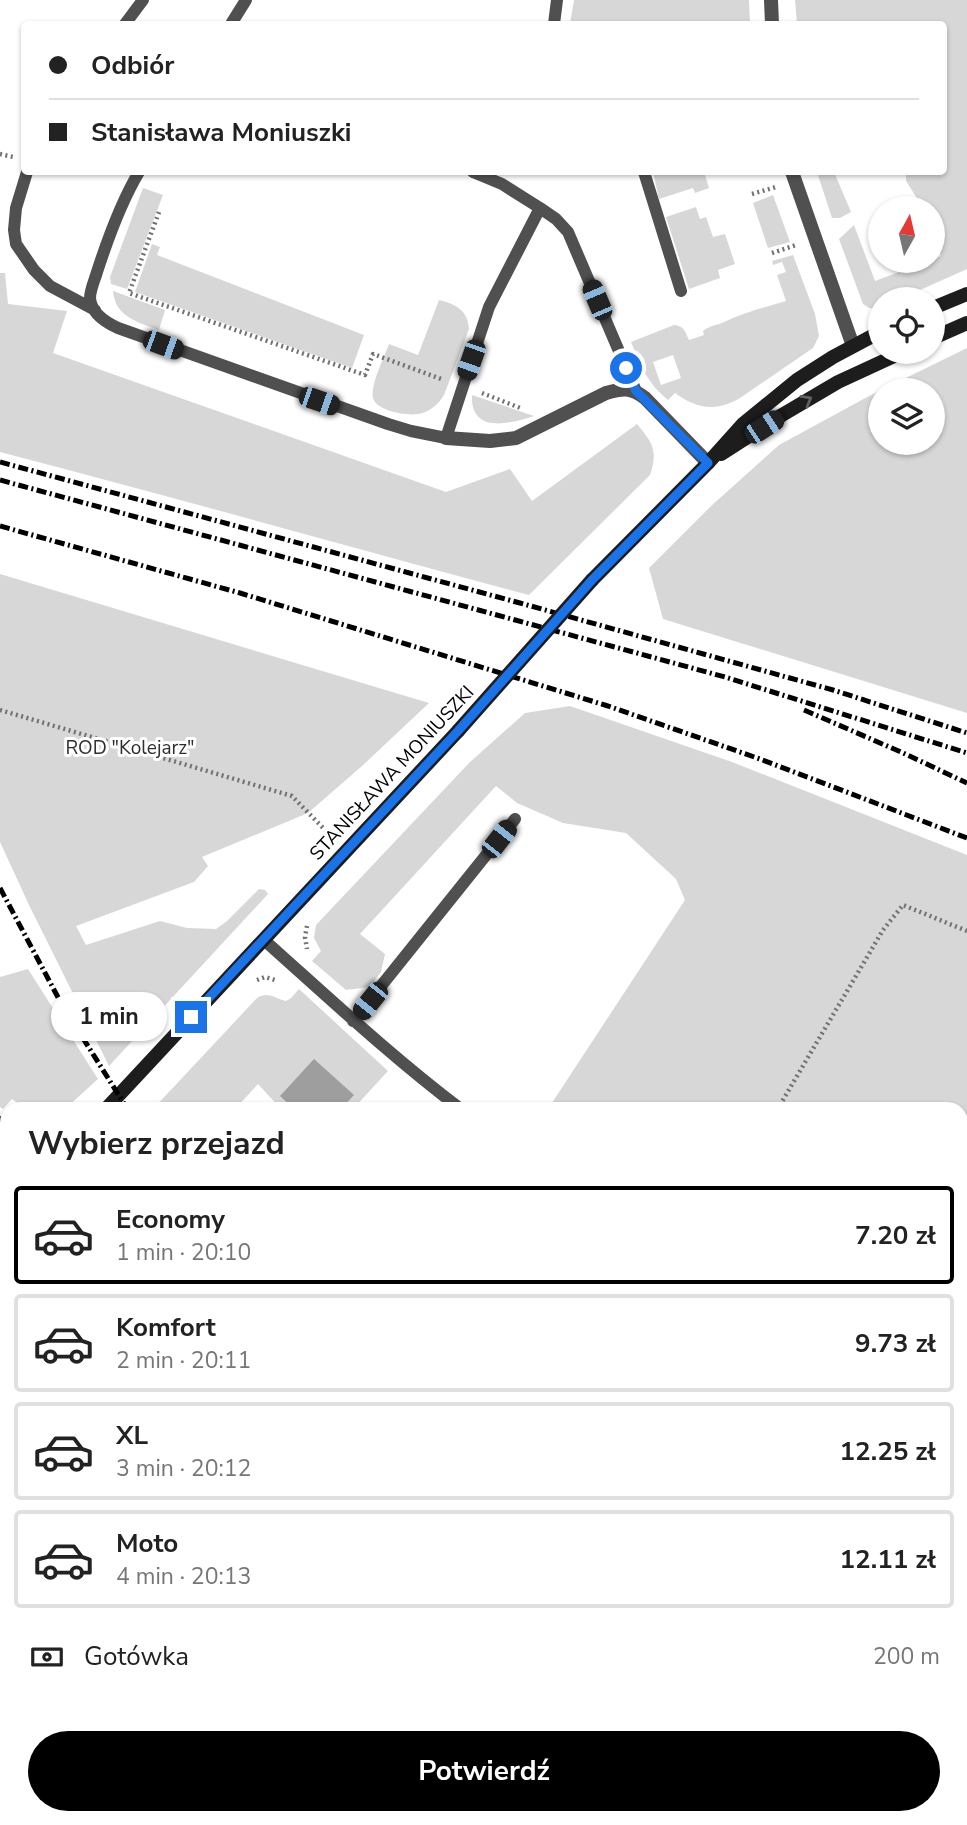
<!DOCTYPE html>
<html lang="pl">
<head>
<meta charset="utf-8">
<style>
  body { margin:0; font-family:"Nunito Sans",sans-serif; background:#f2f2f2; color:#222; height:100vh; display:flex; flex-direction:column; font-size:26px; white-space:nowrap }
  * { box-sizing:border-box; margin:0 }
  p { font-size:23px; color:#767676 }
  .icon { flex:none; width:38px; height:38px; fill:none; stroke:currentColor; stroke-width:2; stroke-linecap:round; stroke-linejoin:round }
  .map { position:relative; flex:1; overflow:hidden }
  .sheet { position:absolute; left:0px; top:1102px; width:968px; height:723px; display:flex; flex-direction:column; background:#fff; border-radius:21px 21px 0 0; box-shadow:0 2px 5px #0004 }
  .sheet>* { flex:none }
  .banner { position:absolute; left:21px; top:21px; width:926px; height:154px; border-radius:7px; box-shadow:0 2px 5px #0004; display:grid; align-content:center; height:154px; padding:0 28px; background:#fff }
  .needle { width:46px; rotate:8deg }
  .fabs { position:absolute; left:868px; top:196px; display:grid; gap:14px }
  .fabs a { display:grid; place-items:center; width:77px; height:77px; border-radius:50%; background:#fff; box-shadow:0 2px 5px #0004; font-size:35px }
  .end { position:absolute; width:32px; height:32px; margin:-16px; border:9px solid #1a73e8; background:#fff; box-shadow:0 0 0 4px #fff }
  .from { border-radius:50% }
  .bubble { position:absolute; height:49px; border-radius:24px; background:#fff; box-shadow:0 2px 5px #0004; font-size:23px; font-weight:700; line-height:49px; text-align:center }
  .car { position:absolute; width:21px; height:42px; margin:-21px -10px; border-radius:9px; box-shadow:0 0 5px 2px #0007; background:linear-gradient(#222 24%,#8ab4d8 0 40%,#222 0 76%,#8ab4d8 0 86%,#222 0) }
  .banner b { display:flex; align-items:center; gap:24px; height:66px; font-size:26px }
  .banner b+b { border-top:2px solid #e0e0e0 }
  .banner i { width:18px; height:18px; background:#222 }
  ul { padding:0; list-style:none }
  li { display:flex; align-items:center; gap:21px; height:98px; margin:0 14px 10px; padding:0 14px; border:4px solid #e0e0e0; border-radius:7px }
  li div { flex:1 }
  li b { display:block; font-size:26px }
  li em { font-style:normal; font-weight:700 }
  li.on { border-color:#000 }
  li>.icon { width:63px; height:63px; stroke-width:1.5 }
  h2 { padding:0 28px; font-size:32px; line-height:84px }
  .pay { display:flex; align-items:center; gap:18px; height:77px; padding:0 28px; font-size:26px }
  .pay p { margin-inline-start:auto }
  .primary-button { display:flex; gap:14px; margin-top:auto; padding:14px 28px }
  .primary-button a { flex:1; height:80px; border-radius:42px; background:#000; color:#fff; font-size:28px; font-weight:700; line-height:80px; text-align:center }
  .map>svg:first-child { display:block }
  .green { fill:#d7d7d7; fill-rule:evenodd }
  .water { fill:#9e9e9e }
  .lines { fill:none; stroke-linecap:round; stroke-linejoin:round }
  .path { stroke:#727272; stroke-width:4.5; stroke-dasharray:2 3.5; stroke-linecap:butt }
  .lane { stroke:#505050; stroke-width:12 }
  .street { stroke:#505050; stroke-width:14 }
  .secondary { stroke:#1d1d1d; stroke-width:14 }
  .rail { stroke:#000; stroke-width:5; stroke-dasharray:10 3.5 2 3.5; stroke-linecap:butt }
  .secondary-bridge { stroke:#1d1d1d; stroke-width:14 }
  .oneway { stroke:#616161 }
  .route { stroke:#1a73e8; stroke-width:9 }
  .labels { text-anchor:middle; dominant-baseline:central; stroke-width:6; stroke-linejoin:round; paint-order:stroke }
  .park-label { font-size:19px; fill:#2e2e2e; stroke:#fff }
  .street-label { font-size:19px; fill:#000; stroke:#fff }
</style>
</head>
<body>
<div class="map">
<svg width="967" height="1825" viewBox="0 0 967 1825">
  <rect width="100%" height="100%" fill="#fff"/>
  <path class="green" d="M 574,0 L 749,0 L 750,24 L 570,24 Z
    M 795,0 L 967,0 L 967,269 L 900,299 L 880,299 L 879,309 L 869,308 L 863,304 L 839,239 L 854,225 L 875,281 L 928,261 L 933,261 L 933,259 L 941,256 L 933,233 L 933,208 L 923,208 L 906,181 L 906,172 L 943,172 L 943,24 L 797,24 Z
    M 653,172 L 704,172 L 709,188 L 695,193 L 693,188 L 659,199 Z
    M 817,172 L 834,172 L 851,212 L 840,218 L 832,218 Z
    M 143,188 L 163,195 L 127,289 L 111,284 L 110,277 Z
    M 773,195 L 790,242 L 768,248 L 753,203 Z
    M 696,207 L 700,219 L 706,217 L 713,237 L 725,234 L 735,264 L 718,270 L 720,278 L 689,289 L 666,217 Z
    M 152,244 L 160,247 L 157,255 L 364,335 L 352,368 L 135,292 Z
    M 793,255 L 815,314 L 819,336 L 813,348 L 740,398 C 716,412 697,409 675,393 L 668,400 C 647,383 641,366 631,342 L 674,325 C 685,326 685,332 689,340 L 704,335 L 703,331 C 710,325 716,326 724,322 C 743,313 765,307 786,301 L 777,275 L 786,272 L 782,262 L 773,265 L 772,261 ZM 673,355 L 681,378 L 661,385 L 653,362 Z
    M 0,273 L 5,273 L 8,304 L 67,311 L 53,353 L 446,492 L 510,469 L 532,501 L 637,424 C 653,443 658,451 650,475 L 529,595 C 353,548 177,498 0,452 Z
    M 113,291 L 165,310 L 159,330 C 138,322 115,317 113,291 Z
    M 439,300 C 455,304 468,310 469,329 L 444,395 C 439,404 428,413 418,414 C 407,416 376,411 373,398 C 370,385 384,358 389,344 L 418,355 Z
    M 967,348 L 967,713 L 663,619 L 649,568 L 711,506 L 779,445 L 869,396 ZM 880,390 L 933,390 L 933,443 L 880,443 Z
    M 472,395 L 534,416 C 510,424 470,434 472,395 Z
    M 0,574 L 429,703 L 362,766 L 308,813 L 202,857 L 208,866 L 194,882 L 76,926 L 86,945 L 160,921 L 187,928 L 216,929 L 227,921 L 259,889 L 265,890 L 268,894 L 109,1066 L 30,907 L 0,842 Z
    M 570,706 L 732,762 L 967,855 L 967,1644 L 961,1642 L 961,1110 L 548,1109 L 685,900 L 676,879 L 626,833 L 563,823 L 517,803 L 496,786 L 360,934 L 385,954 L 381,972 L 369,987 L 346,990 L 312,961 L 321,951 L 314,938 L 316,925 L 470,762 L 525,713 Z
    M 28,969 L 98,1079 L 65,1109 L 25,1109 L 12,1099 L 3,1109 L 0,1107 L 0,977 Z
    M 299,989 L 388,1071 L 353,1109 L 281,1109 L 258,1084 L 235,1109 L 153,1109 L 257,998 C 268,991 274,998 286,1001 L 291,998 Z
    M 7,1281 L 7,1359 L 0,1367 L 0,1293 Z
    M 311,1818 L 438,1818 L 443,1825 L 306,1825 Z"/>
  <path class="water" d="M 314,1059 L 354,1095 L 341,1109 L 294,1109 L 280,1096 Z"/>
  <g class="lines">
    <path class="path" d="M 0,154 L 13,157
      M 752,194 L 776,187
      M 159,212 L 129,293 L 365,375 L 373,354 L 444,380
      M 772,253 L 796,245
      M 482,393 L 523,409
      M 0,710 L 292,796 L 329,834
      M 307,926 L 305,937 L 307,949
      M 257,980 L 265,977 L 275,980
      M 777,1110 L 883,930 L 903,905 L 967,931
      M 961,1232 L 967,1221
      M 961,1276 L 967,1279
      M 7,1350 L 4,1381 L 7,1408
      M 961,1637 L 967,1638
      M 0,1770 L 7,1776
      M 492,1818 L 497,1825
      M 22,1825 L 24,1818"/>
    <path class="lane" d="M 125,24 L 143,0
      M 231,24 L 246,0
      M 554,24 L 557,0
      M 27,172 L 16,208 L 14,230 L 16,244 L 34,270 L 50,286 L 95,310
      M 139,172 C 121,202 108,238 97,272 C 95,279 90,290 90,298 C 91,313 107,323 118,328 L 388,424 L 411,431 L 446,438 L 489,307 L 540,208 L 556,219 L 568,232 L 636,391
      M 473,172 L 502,184 L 540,208
      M 644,172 L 681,291
      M 264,940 C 329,998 392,1057 462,1110
      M 353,1021 L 515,819
      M 0,1437 L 7,1435
      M 0,1658 L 7,1660
      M 0,1723 L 7,1720"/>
    <path class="street" d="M 771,0 L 772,24
      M 792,172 L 853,346
      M 446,438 L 490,441 L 516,438 L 606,393 C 623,388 631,387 645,398 L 708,463
      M 0,1123 L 7,1129
      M 462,1818 L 466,1825"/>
    <path class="secondary" d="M 933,308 L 967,294
      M 933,338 L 967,323
      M 721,454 L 782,415 L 838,382 L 903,352
      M 592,580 L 708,463 L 743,424 L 797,380 L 833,357 L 880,332
      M 105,1110 L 458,731
      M 0,1231 L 7,1222"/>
    <path class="rail" d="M 0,462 L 520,603 L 833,690 L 967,733
      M 0,480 L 725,677 L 967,753
      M 0,526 L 240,593 L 608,706 L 760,759 L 967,838
      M 804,710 L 901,752 L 967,783
      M 0,888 L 61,1003 L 128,1110
      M 961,1672 L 967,1673"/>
    <path class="secondary-bridge" d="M 458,731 L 592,580"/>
  </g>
  <defs><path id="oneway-chevron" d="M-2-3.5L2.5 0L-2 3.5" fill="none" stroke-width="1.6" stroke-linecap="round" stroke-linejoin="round" transform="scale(1.75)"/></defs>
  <use class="oneway" href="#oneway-chevron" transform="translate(807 400) rotate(-30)"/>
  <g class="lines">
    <path class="route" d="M 191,1017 L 458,731 L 592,580 L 708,463 L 636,391 L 626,368"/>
  </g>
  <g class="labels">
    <g class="park-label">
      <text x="130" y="748">ROD "Kolejarz"</text>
    </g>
    <g class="street-label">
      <text transform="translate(392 773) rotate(-47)">STANISŁAWA MONIUSZKI</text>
    </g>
  </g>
</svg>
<div class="fabs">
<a><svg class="needle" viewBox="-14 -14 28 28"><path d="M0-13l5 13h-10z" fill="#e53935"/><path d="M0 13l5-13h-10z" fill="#767676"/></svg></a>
<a><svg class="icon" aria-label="locate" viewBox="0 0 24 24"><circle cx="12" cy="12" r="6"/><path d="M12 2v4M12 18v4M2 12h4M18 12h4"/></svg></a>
<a><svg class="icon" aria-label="layers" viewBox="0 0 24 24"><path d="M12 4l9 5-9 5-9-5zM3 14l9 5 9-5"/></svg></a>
</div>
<i class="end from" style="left:626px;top:368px"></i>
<i class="end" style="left:191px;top:1017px"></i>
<div class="bubble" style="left:51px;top:992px;width:116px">1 min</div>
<i class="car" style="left:597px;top:300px;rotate:337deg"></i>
<i class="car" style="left:163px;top:345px;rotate:110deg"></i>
<i class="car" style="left:471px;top:360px;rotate:199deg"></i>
<i class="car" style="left:319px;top:401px;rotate:109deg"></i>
<i class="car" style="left:764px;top:427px;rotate:57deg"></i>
<i class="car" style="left:499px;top:839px;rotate:38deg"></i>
<i class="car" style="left:370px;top:1001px;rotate:219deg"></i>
<div class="banner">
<b><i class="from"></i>Odbiór</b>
<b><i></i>Stanisława Moniuszki</b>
</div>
<section class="sheet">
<h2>Wybierz przejazd</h2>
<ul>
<li class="on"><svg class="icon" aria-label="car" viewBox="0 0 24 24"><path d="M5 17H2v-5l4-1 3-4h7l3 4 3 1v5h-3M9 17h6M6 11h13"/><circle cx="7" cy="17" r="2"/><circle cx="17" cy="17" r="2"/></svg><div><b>Economy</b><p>1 min · 20:10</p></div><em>7.20 zł</em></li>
<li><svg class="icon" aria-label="car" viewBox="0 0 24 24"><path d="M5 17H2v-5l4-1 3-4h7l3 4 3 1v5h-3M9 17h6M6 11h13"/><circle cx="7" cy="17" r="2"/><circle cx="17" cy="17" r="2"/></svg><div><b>Komfort</b><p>2 min · 20:11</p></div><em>9.73 zł</em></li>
<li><svg class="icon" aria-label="car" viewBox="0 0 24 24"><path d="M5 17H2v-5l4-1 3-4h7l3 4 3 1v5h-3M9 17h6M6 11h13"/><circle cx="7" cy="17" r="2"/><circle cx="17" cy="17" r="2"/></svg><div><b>XL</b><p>3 min · 20:12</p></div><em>12.25 zł</em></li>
<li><svg class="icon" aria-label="car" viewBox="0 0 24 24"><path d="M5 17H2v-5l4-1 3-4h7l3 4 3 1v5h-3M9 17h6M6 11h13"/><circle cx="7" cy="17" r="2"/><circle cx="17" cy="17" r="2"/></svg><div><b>Moto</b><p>4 min · 20:13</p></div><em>12.11 zł</em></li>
</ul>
<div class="pay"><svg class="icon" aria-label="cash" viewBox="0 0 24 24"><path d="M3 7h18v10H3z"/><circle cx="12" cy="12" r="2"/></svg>Gotówka<p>200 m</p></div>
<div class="primary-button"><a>Potwierdź</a></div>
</section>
</div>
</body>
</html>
